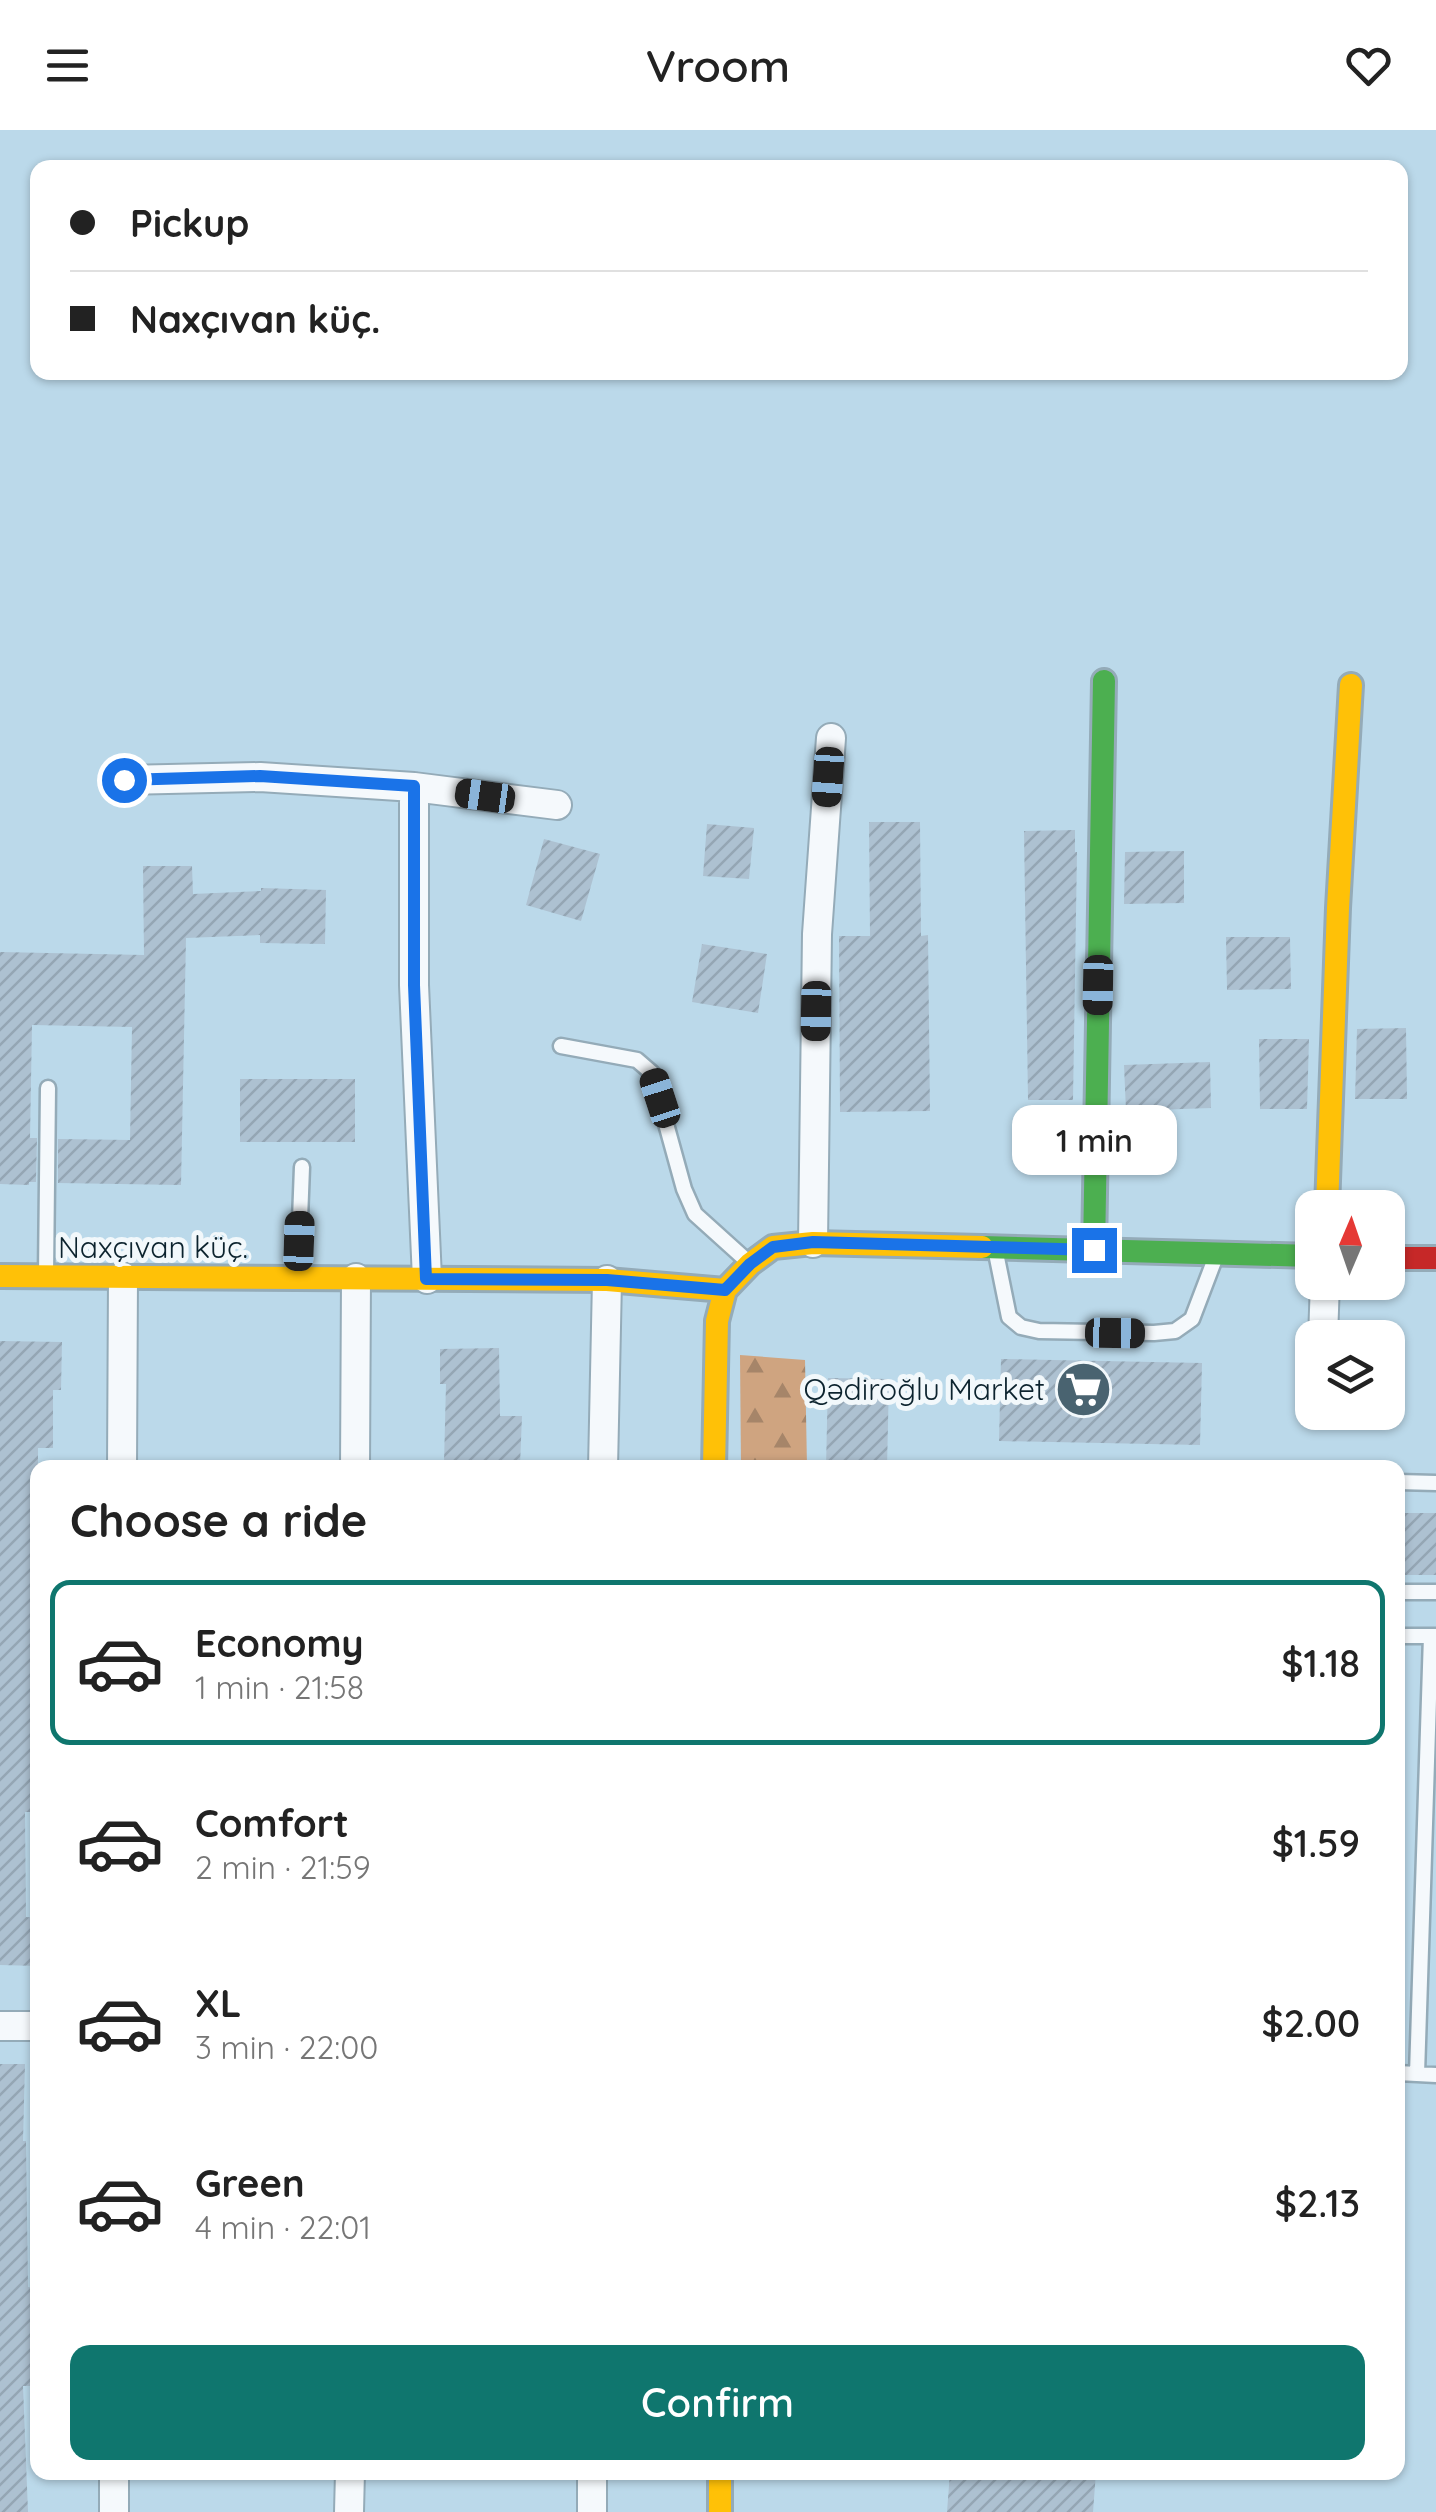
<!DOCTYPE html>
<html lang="en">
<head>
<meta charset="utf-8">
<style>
  body { margin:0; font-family:Quicksand,sans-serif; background:#f2f2f2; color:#222; height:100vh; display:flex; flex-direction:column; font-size:38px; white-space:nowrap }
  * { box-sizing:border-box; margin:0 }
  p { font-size:32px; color:#767676 }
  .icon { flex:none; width:55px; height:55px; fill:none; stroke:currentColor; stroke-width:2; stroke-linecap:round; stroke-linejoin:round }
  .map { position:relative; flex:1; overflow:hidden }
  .side { position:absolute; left:30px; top:1330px; width:1375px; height:1020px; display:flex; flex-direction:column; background:#fff; border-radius:20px; box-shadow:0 2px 8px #0004 }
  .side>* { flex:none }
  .banner { position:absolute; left:30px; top:30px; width:1378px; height:220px; border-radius:20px; box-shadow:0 2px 8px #0004; display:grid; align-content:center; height:220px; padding:0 40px; background:#fff }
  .needle { width:65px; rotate:2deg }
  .tools { position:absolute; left:1295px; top:1060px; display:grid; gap:20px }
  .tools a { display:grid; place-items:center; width:110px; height:110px; border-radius:20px; background:#fff; box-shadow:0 2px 8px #0004; font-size:50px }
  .end { position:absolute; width:45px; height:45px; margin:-22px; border:12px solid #1a73e8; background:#fff; box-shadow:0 0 0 5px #fff }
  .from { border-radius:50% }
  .bubble { position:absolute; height:70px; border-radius:20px; background:#fff; box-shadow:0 2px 8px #0004; font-size:32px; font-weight:600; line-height:70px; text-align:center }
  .car { position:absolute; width:30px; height:60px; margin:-30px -15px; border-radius:12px; box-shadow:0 0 8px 2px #0007; background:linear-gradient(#222 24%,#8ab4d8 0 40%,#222 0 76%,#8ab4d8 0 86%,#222 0) }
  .banner b { display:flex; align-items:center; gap:35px; height:95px; font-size:38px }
  .banner b+b { border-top:2px solid #e0e0e0 }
  .banner i { width:25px; height:25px; background:#222 }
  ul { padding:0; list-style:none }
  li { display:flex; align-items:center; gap:30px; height:165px; margin:0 20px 15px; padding:0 20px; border:5px solid transparent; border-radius:20px }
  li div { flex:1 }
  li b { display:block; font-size:38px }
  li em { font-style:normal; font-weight:600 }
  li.on { border-color:#0f766e }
  li>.icon { width:90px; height:90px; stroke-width:1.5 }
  h2 { padding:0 40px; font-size:45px; line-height:120px }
  .cta { display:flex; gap:20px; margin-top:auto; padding:20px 40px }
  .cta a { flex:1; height:115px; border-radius:20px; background:#0f766e; color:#fff; font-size:40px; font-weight:600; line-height:115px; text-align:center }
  header { display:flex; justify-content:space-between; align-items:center; height:130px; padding:0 40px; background:#fff; font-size:45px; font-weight:600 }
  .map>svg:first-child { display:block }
  .forest { fill:url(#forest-firs) }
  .building { fill:url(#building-hatch) }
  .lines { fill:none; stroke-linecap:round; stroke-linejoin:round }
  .lane-casing { stroke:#94abb8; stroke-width:19 }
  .street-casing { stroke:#94abb8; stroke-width:32 }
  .fast-casing { stroke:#94abb8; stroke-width:28 }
  .slow-casing { stroke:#94abb8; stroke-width:28 }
  .jam-casing { stroke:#94abb8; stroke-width:28 }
  .lane { stroke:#f5f9fc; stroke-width:14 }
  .street { stroke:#f5f9fc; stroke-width:28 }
  .fast { stroke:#4caf50; stroke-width:22 }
  .slow { stroke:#ffc107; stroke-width:22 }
  .jam { stroke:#c62828; stroke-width:22 }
  .route { stroke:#1a73e8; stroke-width:12 }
  .labels { text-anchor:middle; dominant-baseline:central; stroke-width:10; stroke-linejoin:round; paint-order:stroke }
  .street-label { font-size:30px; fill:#0c232e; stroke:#f2f8fb }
  .poi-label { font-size:30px; fill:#0c232e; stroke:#f2f8fb; text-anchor:end }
</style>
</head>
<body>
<header><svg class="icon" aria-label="menu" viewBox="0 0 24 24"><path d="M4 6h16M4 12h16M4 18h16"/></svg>Vroom<svg class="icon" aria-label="heart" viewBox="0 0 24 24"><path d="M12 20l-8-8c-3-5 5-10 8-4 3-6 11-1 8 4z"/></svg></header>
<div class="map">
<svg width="1436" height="2382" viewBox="0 0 1436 2382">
  <defs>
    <pattern id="forest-firs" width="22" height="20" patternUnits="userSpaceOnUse" patternTransform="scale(2.5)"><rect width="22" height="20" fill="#cfa480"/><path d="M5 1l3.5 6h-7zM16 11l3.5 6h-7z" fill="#a68569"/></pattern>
    <pattern id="building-hatch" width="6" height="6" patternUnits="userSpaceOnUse" patternTransform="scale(2.5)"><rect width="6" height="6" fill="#adc1d1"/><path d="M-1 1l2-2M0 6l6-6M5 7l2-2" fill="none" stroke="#94a6b4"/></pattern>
  </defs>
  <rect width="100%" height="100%" fill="#bbd9ea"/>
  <path class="forest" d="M 740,1225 L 805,1230 L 807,1337 L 741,1337 Z"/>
  <path class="building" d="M 869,692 L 920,692 L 921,806 L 928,805 L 930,981 L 840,982 L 839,806 L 870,806 Z
    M 707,694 L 754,698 L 749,749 L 703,746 Z
    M 1075,700 L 1075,722 L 1077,722 L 1073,970 L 1028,970 L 1024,701 Z
    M 544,709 L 600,724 L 581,791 L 526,775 Z
    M 1184,721 L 1184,773 L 1124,774 L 1125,722 Z
    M 143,736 L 192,736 L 193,764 L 261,761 L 261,758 L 326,760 L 325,814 L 260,813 L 260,805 L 186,808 L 181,1055 L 58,1053 L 58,1009 L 130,1010 L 132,897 L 32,895 L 30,1008 L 37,1008 L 36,1052 L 29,1052 L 29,1055 L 0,1054 L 0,822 L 144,825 Z
    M 1226,807 L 1290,807 L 1291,859 L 1227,860 Z
    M 702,814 L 767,824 L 758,883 L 692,872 Z
    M 1406,898 L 1407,969 L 1355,969 L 1357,899 Z
    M 1259,909 L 1309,909 L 1307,979 L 1260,979 Z
    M 1210,932 L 1211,978 L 1126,981 L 1124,935 Z
    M 240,949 L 355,949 L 355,1012 L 240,1012 Z
    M 0,1211 L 62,1212 L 61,1260 L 53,1260 L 53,1318 L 38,1318 L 38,1546 L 32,1546 L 33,1644 L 38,1644 L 38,1682 L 25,1682 L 26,1787 L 38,1788 L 38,1836 L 0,1835 Z
    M 499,1218 L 500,1286 L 522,1286 L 520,1335 L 444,1333 L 446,1254 L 440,1254 L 440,1219 Z
    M 1001,1229 L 1202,1233 L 1200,1315 L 999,1311 Z
    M 828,1248 L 889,1249 L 887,1338 L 826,1338 Z
    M 1398,1383 L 1436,1383 L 1436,1445 L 1398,1445 Z
    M 0,1934 L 25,1934 L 23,2011 L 26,2011 L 28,2157 L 38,2158 L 37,2221 L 30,2221 L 30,2256 L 23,2256 L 28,2382 L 0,2382 Z
    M 950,2342 L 1096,2342 L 1093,2382 L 947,2382 Z"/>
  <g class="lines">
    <defs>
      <path id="lane" d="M 561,916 L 637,930 L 652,943 L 684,1059 L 695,1084 L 746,1130
        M 996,1123 L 1009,1187 L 1021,1197 L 1039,1201 L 1154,1203 L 1175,1201 L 1192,1189 L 1216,1126
        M 298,1142 L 302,1037
        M 46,1146 L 48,958
        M 1398,1352 L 1436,1353
        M 1398,1462 L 1436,1462
        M 1398,1506 L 1436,1506
        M 1398,1943 L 1436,1945
        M 1417,1944 L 1431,1506"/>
      <path id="street" d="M 124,650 L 260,647 L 414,657 L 557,675
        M 414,657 L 414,855 L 427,1149
        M 813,1113 L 817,804 L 831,608
        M 1323,1208 L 1325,1152
        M 122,1338 L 123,1147
        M 355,1338 L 356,1148
        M 603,1338 L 607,1150
        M 0,1896 L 38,1896
        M 114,2382 L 114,2342
        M 349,2382 L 350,2342
        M 592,2382 L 592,2342"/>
      <path id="fast" d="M 982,1117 L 1312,1126
        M 1094,1120 L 1104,551"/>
      <path id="slow" d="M 1327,1078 L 1338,778 L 1351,555
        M 0,1146 L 607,1150 L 725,1160
        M 714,1338 L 717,1191 L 725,1160 L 750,1134 L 773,1117 L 813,1113 L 982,1117
        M 720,2342 L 720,2382"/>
      <path id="jam" d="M 1388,1128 L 1436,1128"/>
    </defs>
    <use href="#lane" class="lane-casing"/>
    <use href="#street" class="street-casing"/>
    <use href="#fast" class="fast-casing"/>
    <use href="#slow" class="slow-casing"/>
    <use href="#jam" class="jam-casing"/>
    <use href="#lane" class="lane"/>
    <use href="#street" class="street"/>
    <use href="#fast" class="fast"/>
    <use href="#slow" class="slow"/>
    <use href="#jam" class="jam"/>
  </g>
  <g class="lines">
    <path class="route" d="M 124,650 L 260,646 L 414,656 L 414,855 L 426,1149 L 607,1150 L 725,1160 L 750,1134 L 773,1117 L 813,1112 L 1094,1120"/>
  </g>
  <defs>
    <symbol id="supermarket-disc" viewBox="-11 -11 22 22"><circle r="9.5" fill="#496370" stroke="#f2f8fb"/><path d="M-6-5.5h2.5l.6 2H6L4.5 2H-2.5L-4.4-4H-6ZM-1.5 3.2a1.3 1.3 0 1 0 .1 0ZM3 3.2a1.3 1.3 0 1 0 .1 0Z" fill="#fff"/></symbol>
  </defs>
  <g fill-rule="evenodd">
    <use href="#supermarket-disc" x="1052" y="1228" width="63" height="63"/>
  </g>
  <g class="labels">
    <g class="street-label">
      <text x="153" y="1117">Naxçıvan küç.</text>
    </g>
    <g class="poi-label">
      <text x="1045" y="1259">Qədiroğlu Market</text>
    </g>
  </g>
</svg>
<div class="tools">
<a><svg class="needle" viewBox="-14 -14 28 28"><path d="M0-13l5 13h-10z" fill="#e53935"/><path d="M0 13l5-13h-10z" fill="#767676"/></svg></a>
<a><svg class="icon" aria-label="layers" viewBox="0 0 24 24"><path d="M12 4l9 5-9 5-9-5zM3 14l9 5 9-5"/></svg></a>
</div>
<i class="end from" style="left:124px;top:650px"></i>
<i class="end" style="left:1094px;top:1120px"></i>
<div class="bubble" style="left:1012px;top:975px;width:165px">1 min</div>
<i class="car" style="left:828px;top:647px;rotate:184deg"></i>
<i class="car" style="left:485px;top:666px;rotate:278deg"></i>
<i class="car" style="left:1098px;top:855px;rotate:181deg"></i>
<i class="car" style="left:816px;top:881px;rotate:181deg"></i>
<i class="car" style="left:660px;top:968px;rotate:342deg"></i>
<i class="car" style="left:299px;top:1111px;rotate:2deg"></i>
<i class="car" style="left:1115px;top:1203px;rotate:91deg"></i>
<div class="banner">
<b><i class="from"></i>Pickup</b>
<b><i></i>Naxçıvan küç.</b>
</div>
<section class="side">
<h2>Choose a ride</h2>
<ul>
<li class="on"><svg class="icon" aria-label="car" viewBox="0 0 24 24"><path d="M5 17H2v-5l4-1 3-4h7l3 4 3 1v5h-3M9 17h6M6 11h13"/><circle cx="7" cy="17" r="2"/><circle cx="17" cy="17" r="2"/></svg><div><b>Economy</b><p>1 min · 21:58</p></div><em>$1.18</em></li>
<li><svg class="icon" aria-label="car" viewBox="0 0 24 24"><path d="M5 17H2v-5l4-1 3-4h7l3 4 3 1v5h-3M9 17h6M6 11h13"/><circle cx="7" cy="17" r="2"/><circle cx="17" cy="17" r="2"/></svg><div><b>Comfort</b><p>2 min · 21:59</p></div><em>$1.59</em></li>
<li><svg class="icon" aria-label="car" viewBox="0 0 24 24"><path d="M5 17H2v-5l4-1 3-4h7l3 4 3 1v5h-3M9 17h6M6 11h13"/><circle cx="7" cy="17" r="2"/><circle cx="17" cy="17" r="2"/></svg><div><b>XL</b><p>3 min · 22:00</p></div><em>$2.00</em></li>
<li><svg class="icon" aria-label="car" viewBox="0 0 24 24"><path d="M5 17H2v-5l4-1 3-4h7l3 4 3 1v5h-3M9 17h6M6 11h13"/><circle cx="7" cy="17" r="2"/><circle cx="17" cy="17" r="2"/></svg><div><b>Green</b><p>4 min · 22:01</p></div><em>$2.13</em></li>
</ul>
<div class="cta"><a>Confirm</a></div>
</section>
</div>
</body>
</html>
